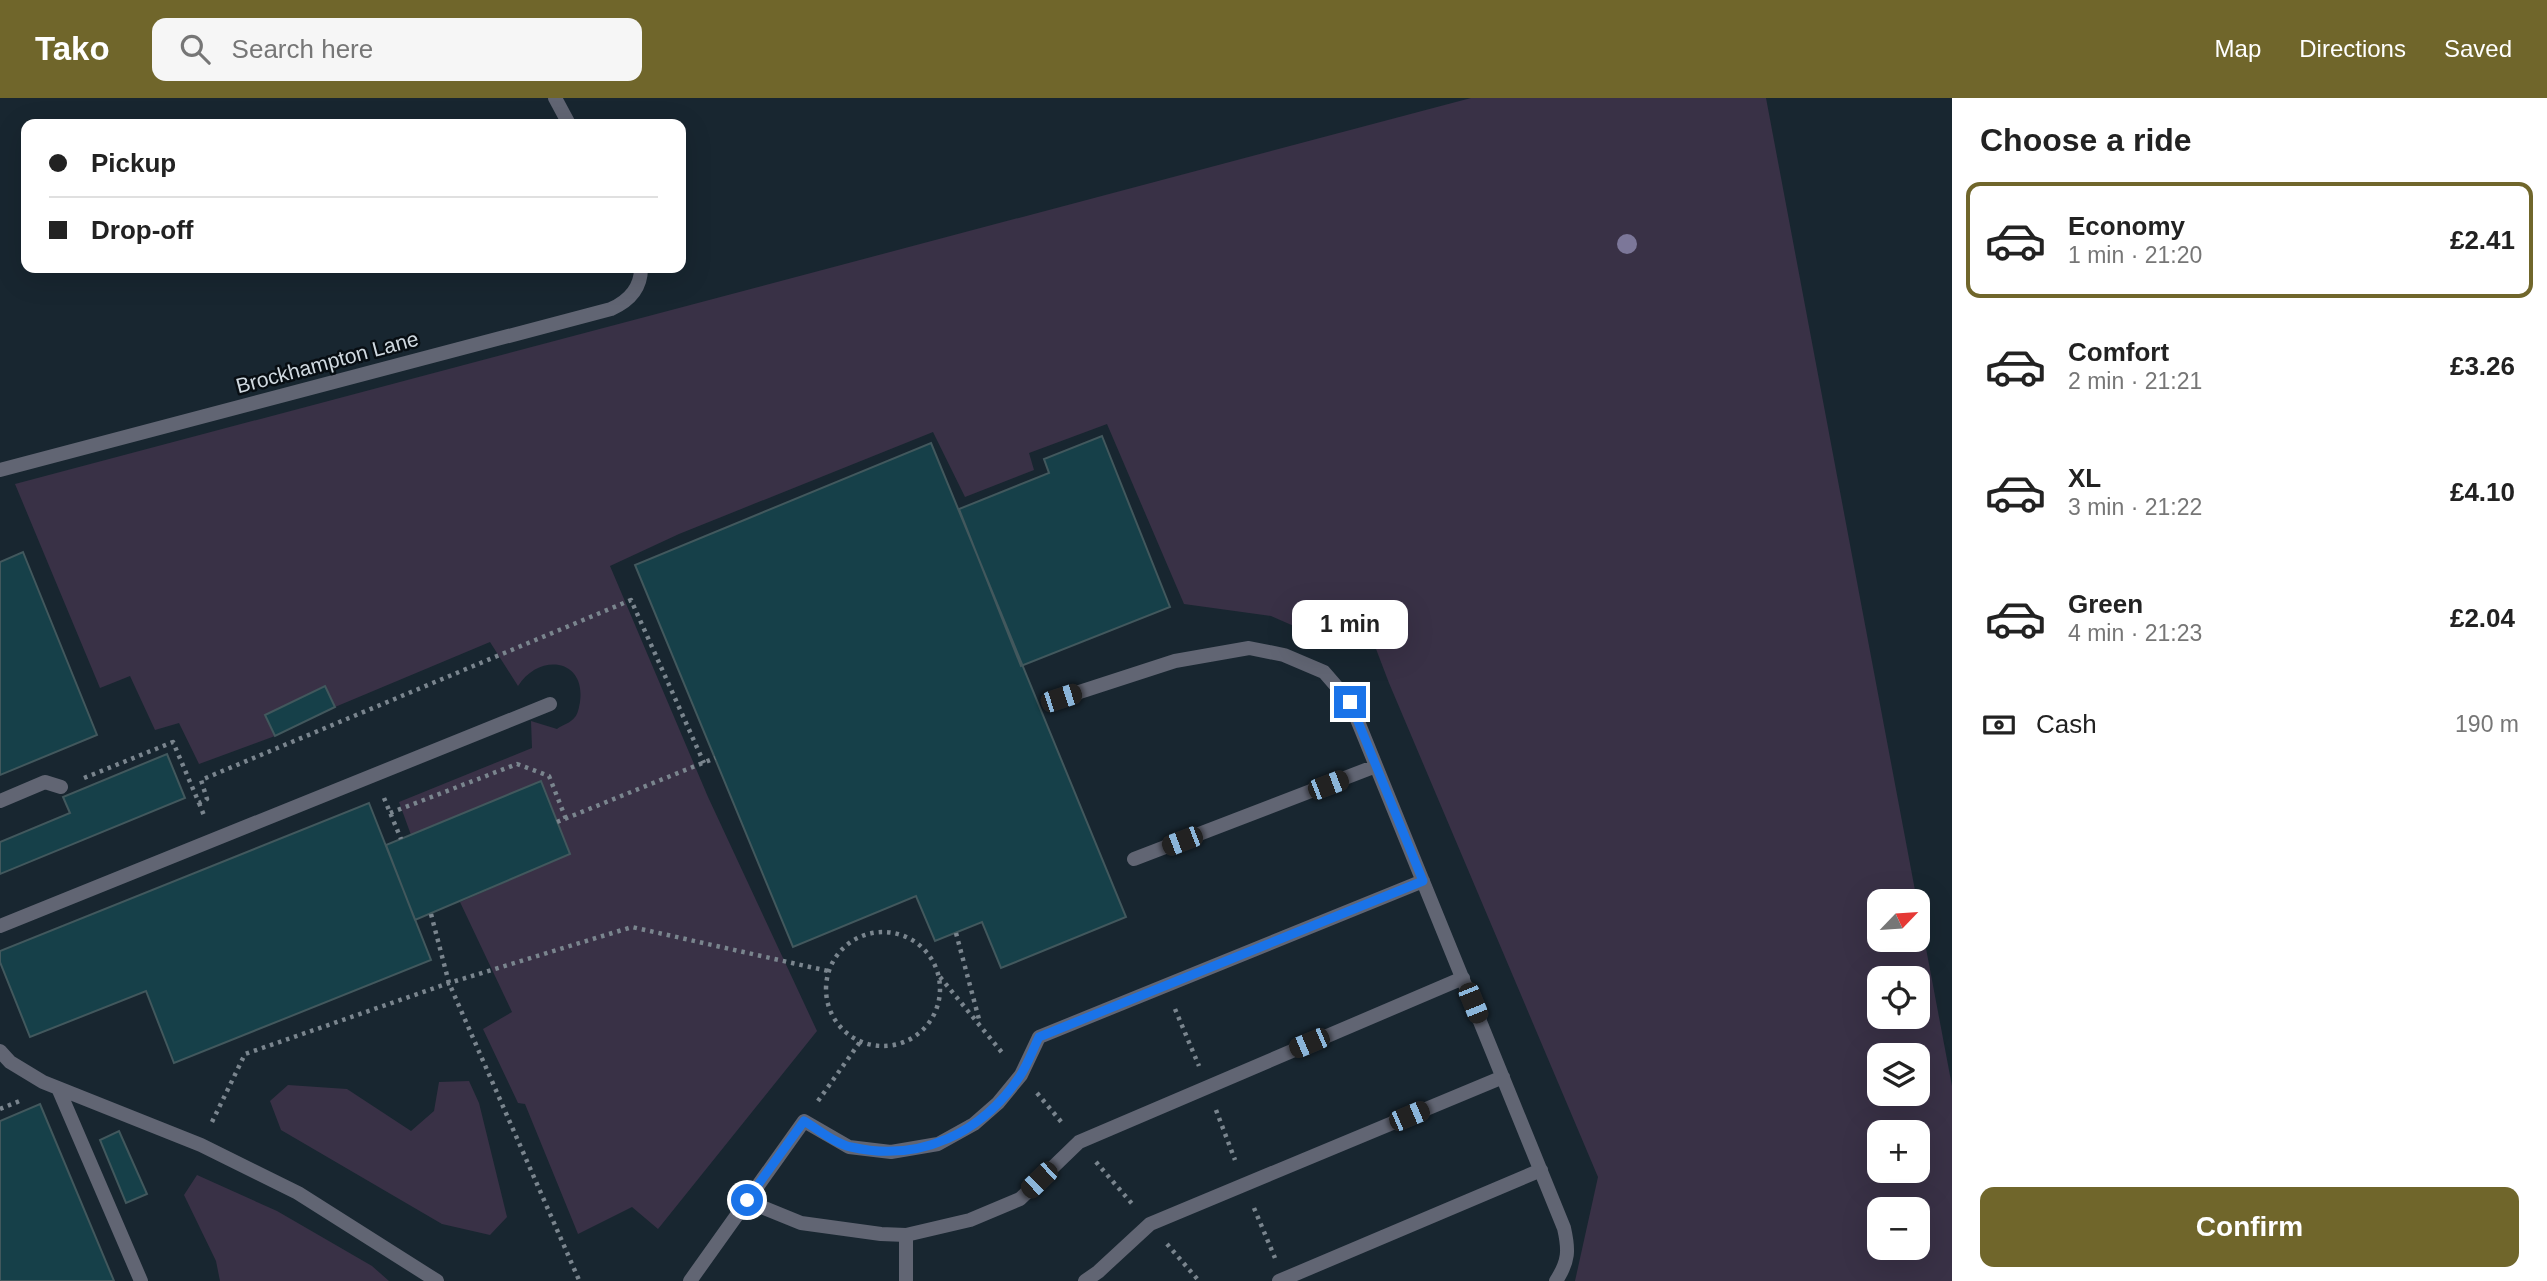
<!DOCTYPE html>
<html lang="en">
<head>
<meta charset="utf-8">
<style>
  body { margin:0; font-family:Helvetica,sans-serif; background:#f6f6f6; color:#222; height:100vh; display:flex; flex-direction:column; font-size:26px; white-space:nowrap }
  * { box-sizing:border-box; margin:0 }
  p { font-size:23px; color:#767676 }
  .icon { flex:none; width:38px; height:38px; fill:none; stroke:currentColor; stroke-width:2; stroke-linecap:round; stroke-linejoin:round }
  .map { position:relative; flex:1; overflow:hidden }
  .details { display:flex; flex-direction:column; background:#fff; width:595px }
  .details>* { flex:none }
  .guide { position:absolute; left:21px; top:21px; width:665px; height:154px; border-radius:14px; box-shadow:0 7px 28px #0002; display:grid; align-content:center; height:154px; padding:0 28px; background:#fff }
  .needle { width:46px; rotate:65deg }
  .buttons { position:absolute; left:1867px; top:791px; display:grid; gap:14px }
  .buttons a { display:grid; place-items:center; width:63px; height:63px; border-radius:14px; background:#fff; box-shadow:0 7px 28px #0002; font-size:35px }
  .end { position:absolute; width:32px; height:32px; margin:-16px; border:9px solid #1a73e8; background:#fff; box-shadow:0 0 0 4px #fff }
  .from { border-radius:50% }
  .bubble { position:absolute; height:49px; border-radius:14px; background:#fff; box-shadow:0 7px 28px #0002; font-size:23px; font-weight:800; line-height:49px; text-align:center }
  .car { position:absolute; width:21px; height:42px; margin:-21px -10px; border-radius:9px; box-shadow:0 0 5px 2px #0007; background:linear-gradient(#222 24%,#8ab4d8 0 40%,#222 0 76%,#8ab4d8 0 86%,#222 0) }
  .guide b { display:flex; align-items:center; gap:24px; height:66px; font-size:26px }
  .guide b+b { border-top:2px solid #e0e0e0 }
  .guide i { width:18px; height:18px; background:#222 }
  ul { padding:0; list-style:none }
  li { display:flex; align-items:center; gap:21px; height:116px; margin:0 14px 10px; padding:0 14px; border:4px solid transparent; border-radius:14px }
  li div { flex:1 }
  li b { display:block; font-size:26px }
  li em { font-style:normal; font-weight:800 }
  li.active { border-color:#70662b }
  li>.icon { width:63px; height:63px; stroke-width:1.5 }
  h2 { padding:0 28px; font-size:32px; line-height:84px }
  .pay { display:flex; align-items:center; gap:18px; height:77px; padding:0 28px; font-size:26px }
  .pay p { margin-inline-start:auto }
  .cta { display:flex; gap:14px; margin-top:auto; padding:14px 28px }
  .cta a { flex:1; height:80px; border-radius:14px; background:#70662b; color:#fff; font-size:28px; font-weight:800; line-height:80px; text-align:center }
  header { display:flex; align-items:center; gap:42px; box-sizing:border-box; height:98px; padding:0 35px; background:#70662b; color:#fff }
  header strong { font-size:33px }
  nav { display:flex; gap:38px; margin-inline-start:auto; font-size:24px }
  .search { width:490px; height:63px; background:#f6f6f6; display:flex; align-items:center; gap:18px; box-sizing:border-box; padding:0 24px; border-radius:14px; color:#767676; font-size:26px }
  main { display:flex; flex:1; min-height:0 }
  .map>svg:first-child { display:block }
  .green { fill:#393146; fill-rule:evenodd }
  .building { fill:#164049; stroke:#42585d; stroke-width:2 }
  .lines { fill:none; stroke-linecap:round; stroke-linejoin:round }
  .path { stroke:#7a858e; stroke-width:4.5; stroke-dasharray:3.5 5; stroke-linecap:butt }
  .service { stroke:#616573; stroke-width:14 }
  .minor { stroke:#616573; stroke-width:14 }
  .tree { fill:#7c7799 }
  .route { stroke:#1a73e8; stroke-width:9 }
  .labels { text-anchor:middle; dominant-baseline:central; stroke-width:5; stroke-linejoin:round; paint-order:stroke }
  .street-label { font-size:21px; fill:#d0d9e0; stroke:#080e13 }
</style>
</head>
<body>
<header>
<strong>Tako</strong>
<div class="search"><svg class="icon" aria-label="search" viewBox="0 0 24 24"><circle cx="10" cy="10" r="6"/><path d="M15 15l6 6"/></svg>Search here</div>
<nav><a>Map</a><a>Directions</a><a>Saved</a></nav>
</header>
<main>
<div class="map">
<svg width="1952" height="1183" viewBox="0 0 1952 1183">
  <rect width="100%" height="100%" fill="#182630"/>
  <path class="green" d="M 1471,0 L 1766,0 L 1917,803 L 1880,803 L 1880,842 L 1918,842 L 1918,808 L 1952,988 L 1952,1183 L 1575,1183 L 1598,1079 L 1389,585 L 1373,543 L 1344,550 L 1271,518 L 1184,506 L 1107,326 L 1029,355 L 1034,372 L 965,399 L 933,334 L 679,436 L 610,468 L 708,699 L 817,933 L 658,1131 L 632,1109 L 578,1136 L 525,1006 L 518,1005 L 483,931 L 512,914 L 460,804 L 570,756 L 541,683 L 411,737 L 399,704 L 532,650 L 531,623 L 557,631 C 562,627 571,625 575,619 C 578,616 579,609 580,604 C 586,560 539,555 518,588 L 490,544 L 335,609 L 324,588 L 265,617 L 275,638 L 199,666 L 179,625 L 155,632 L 130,578 L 100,590 L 15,386 ZM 1880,880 L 1918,880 L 1918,919 L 1880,919 ZM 1880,957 L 1918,957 L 1918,996 L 1880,996 ZM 1880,1034 L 1918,1034 L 1918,1073 L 1880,1073 ZM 1880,1111 L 1918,1111 L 1918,1150 L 1880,1150 Z
    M 469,983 L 479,1005 L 507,1119 L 490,1137 L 442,1126 L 281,1032 L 270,1003 L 288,987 L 347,991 L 411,1033 L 434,1013 L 439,984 Z
    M 197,1077 L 277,1113 L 372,1168 L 389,1183 L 220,1183 L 216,1163 L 184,1097 Z"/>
  <path class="building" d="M 1102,338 L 1170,509 L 1021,568 L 959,411 L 1049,375 L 1044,361 Z
    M 931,345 L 1126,819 L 1001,870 L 982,824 L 935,843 L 916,798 L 793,849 L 635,467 Z
    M 23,454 L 97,637 L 0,677 L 0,464 Z
    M 325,588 L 335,609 L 275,638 L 265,617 Z
    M 167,656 L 185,700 L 0,776 L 0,744 L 70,715 L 63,699 Z
    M 541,683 L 570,756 L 415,822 L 386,747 Z
    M 369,705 L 431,862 L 174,965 L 146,893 L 30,939 L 0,864 L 0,853 Z
    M 40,1006 L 114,1183 L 0,1183 L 0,1023 Z
    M 119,1033 L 147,1096 L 126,1105 L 100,1042 Z"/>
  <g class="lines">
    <path class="path" d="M 84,680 L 173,644 L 199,705 L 207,701 L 201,682 L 631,502 L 704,665
      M 384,700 L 401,741
      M 199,705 L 205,720
      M 390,715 L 517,666 L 549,678 L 566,721
      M 557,724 L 715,660
      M 431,816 L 449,885 L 579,1182
      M826 891a57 57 0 1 1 114 0a57 57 0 1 1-114 0Z
      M 956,835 L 980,925
      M 940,879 L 1004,957
      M 1175,911 L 1199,968
      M 1037,995 L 1063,1026
      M 818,1003 L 860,944
      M 0,1011 L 22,1002
      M 1216,1012 L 1235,1062
      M 212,1024 L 245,956 L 449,885 L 632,829 L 828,873
      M 1096,1064 L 1134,1108
      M 1254,1110 L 1275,1160
      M 1167,1146 L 1199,1183"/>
    <path class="service" d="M 1061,600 L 1175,563 L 1249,550 L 1284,557 L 1324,574 L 1350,604 L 1564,1130 C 1569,1152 1569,1163 1556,1183
      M 0,703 L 45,684 L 61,689
      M 1134,761 L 1376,668
      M 0,828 L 550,606
      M 0,953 L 10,964 L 43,984 L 201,1047 L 298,1095 L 437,1183
      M 58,990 L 141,1183
      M 747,1103 L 801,1125 L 881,1136 L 906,1137 L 970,1122 L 1020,1101 L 1079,1044 L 1463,880
      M 690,1183 L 804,1023 L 849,1049 L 891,1054 L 938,1046 L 974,1026 L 998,1005 L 1021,977 L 1039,939 L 1423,783
      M 906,1183 L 906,1137
      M 1085,1183 L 1098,1174 L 1150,1126 L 1503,979
      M 1279,1183 L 1541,1072"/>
    <path class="minor" d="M 555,0 L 569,26
      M 0,372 L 611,211 C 629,203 641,190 641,170"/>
  </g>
  <circle class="tree" cx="1627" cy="146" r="10"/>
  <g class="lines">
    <path class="route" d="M 747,1102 L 804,1023 C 818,1031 835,1046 851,1049 C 920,1065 982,1035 1020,978 C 1028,966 1033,951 1039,939 L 1423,783 L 1350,604"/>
  </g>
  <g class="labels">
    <g class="street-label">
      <text transform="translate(327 264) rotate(-15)">Brockhampton Lane</text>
    </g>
  </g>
</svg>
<div class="buttons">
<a><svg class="needle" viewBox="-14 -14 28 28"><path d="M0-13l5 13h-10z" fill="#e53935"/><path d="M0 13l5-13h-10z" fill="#767676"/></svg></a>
<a><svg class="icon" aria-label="locate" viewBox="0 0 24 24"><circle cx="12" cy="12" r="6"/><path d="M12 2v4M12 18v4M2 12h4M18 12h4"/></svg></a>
<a><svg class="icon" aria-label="layers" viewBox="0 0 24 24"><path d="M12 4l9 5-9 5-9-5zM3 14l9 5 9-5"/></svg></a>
<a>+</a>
<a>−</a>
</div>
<i class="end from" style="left:747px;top:1102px"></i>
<i class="end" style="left:1350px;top:604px"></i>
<div class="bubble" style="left:1292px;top:502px;width:116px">1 min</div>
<i class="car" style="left:1061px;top:600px;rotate:72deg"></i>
<i class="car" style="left:1328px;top:687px;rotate:69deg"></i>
<i class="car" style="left:1182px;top:743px;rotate:249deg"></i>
<i class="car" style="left:1473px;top:905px;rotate:158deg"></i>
<i class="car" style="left:1309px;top:945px;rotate:247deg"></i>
<i class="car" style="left:1409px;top:1018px;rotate:67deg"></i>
<i class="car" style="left:1039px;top:1082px;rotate:226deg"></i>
<div class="guide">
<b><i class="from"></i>Pickup</b>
<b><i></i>Drop-off</b>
</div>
</div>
<section class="details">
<h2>Choose a ride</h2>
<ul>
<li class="active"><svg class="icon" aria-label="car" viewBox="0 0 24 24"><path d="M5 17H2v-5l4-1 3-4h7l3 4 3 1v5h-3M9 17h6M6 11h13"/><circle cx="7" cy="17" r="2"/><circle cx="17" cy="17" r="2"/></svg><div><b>Economy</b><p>1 min · 21:20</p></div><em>£2.41</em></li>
<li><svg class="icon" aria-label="car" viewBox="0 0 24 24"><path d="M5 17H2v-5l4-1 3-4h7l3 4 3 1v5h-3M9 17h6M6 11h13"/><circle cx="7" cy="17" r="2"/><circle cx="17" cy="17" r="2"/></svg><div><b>Comfort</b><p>2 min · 21:21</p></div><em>£3.26</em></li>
<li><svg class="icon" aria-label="car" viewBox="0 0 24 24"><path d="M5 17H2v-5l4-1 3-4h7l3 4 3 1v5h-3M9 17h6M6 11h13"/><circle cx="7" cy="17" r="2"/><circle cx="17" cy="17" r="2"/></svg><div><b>XL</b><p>3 min · 21:22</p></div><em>£4.10</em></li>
<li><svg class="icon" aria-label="car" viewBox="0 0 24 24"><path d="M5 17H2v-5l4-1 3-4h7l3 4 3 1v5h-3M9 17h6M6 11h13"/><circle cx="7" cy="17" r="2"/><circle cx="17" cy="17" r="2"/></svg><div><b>Green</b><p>4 min · 21:23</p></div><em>£2.04</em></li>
</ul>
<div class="pay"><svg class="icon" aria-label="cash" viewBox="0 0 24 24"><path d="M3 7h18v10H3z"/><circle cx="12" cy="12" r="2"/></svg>Cash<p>190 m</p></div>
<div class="cta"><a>Confirm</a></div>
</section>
</main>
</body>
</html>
